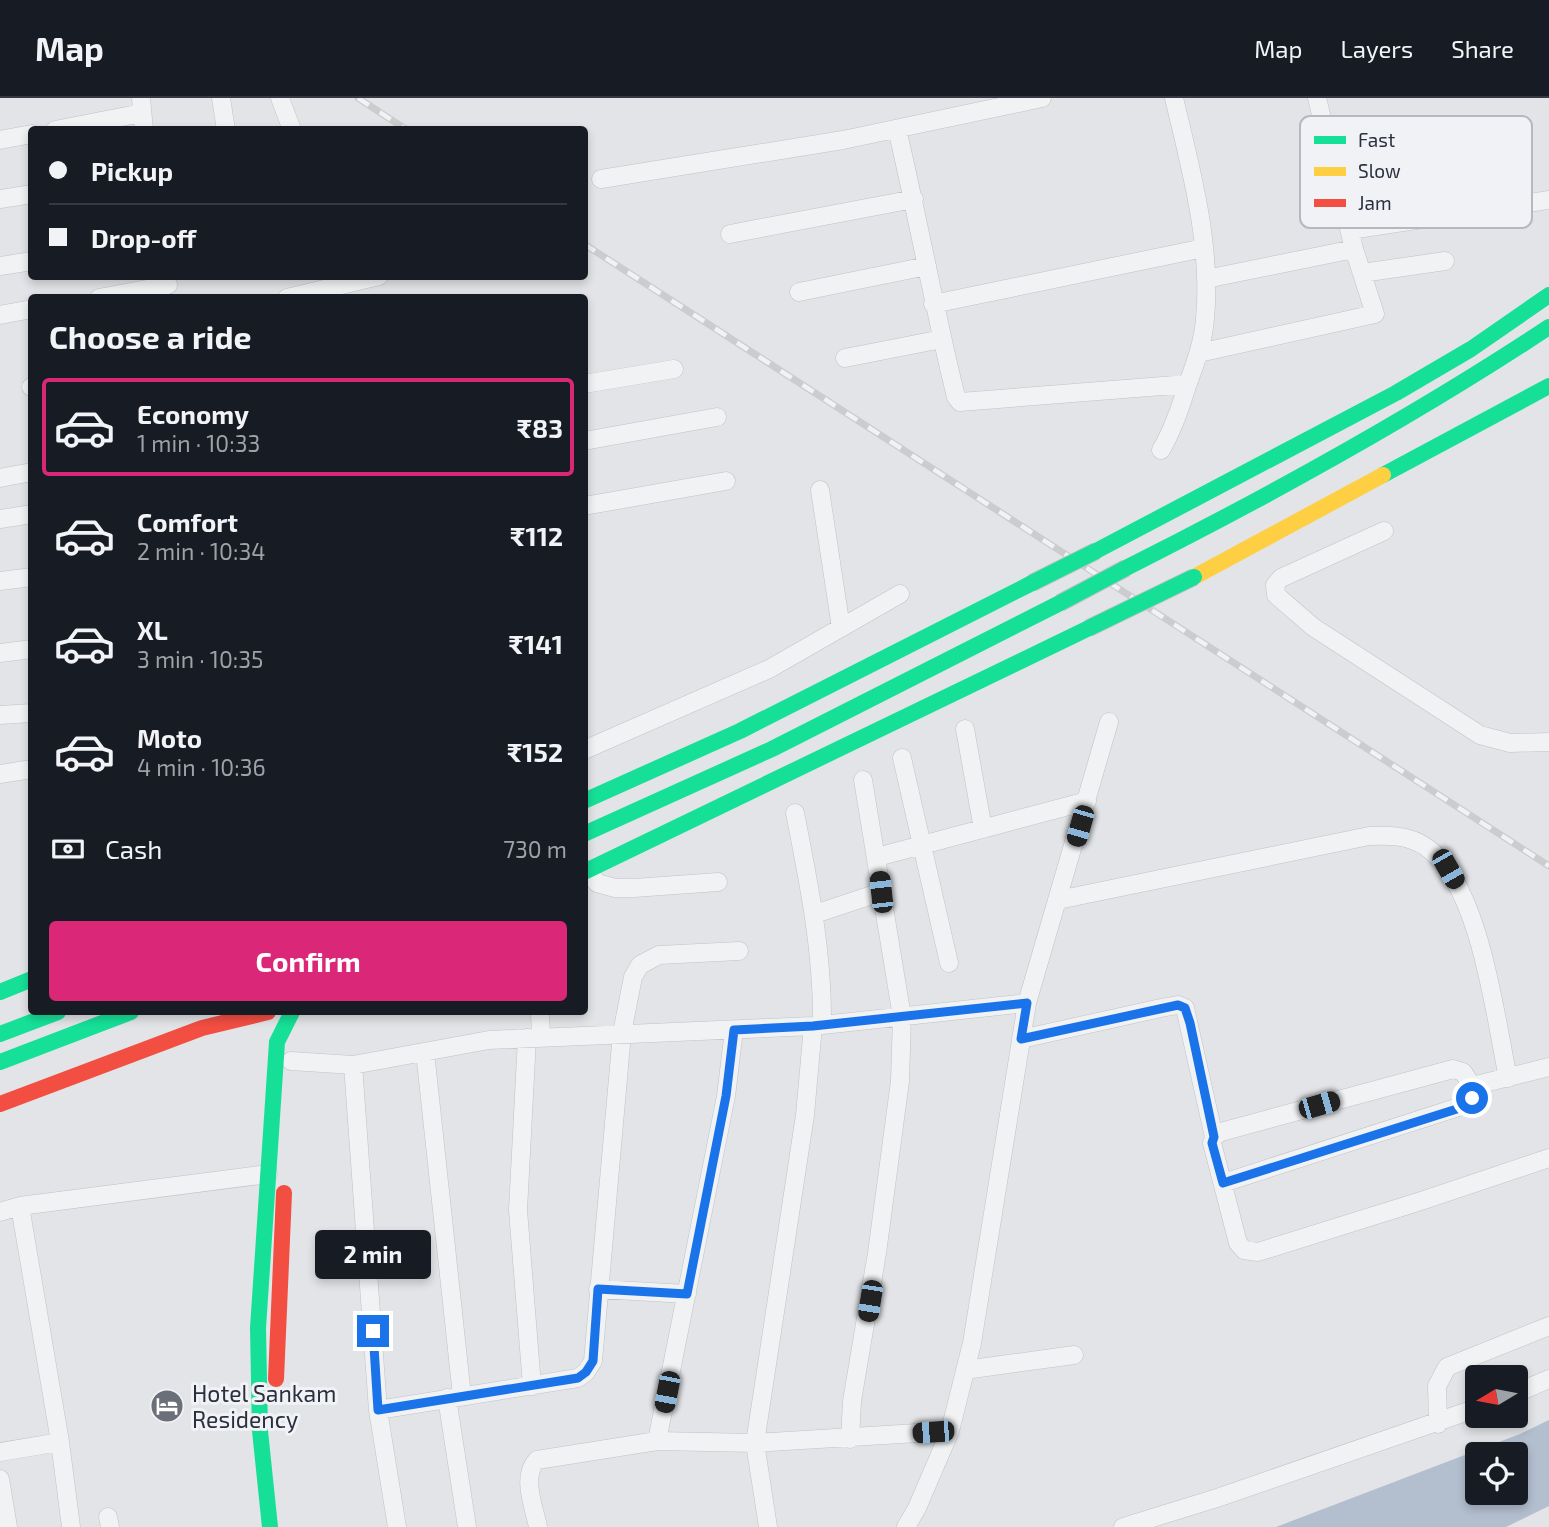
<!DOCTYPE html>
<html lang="en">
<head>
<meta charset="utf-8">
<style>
  body { margin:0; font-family:"Exo 2",sans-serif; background:#242831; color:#f1f3f6; height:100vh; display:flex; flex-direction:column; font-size:26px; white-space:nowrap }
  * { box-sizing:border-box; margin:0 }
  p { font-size:23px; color:#9ea1a6 }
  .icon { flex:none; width:38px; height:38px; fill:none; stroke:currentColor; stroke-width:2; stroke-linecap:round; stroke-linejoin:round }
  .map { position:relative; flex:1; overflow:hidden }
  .panel { position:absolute; left:28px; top:196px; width:560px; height:721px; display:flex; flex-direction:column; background:#171b24; border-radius:7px; box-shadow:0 4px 10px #0003 }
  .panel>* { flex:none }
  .guide { position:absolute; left:28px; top:28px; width:560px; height:154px; border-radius:7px; box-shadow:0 4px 10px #0003; display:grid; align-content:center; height:154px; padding:0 21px; background:#171b24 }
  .needle { width:46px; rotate:260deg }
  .tools { position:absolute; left:1465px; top:1267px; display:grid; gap:14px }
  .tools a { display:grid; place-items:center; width:63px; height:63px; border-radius:7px; background:#171b24; box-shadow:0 4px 10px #0003; font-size:35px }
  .end { position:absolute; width:32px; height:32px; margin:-16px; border:9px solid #1a73e8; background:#fff; box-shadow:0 0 0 4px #fff }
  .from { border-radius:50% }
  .bubble { position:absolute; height:49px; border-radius:7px; background:#171b24; box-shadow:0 4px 10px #0003; font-size:23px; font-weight:700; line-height:49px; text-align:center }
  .car { position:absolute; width:21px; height:42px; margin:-21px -10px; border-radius:9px; box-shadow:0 0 5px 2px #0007; background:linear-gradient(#222 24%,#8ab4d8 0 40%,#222 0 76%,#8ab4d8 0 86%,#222 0) }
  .guide b { display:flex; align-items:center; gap:24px; height:66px; font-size:26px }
  .guide b+b { border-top:2px solid #363941 }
  .guide i { width:18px; height:18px; background:#f1f3f6 }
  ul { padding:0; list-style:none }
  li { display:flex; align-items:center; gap:21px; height:98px; margin:0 14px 10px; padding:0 7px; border:4px solid transparent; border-radius:7px }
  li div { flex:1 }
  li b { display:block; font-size:26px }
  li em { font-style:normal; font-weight:700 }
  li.active { border-color:#db2777 }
  li>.icon { width:63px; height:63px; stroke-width:1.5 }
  h2 { padding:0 21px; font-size:32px; line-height:84px }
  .pay { display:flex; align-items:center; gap:18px; height:77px; padding:0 21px; font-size:26px }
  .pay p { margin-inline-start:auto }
  .action { display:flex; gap:14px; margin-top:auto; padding:14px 21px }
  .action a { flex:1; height:80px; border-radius:7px; background:#db2777; color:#fff; font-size:28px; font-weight:700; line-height:80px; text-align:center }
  header { display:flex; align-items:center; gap:42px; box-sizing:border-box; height:98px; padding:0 35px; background:#171b24; border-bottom:2px solid #363941 }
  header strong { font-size:33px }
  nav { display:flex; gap:38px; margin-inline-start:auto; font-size:24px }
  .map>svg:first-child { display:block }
  .water { fill:#b3becf; fill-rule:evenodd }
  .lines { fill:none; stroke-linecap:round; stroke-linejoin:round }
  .street-casing { stroke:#c1c2c5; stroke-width:19 }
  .street { stroke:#f1f2f4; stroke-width:18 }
  .fast { stroke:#16e098; stroke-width:16 }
  .slow { stroke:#ffcf43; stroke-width:16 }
  .jam { stroke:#f24e42; stroke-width:16 }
  .rail-casing { stroke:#cbccce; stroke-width:7 }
  .rail { stroke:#f0f2f6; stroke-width:4.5; stroke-dasharray:13; stroke-linecap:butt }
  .fast-bridge-casing { stroke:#bfc1c4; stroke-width:18; stroke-linecap:butt }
  .fast-bridge { stroke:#16e098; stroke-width:16 }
  .route { stroke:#1a73e8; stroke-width:9 }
  .labels { text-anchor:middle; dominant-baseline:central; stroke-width:6; stroke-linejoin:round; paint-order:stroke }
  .poi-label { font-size:23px; fill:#2b303e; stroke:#f0f2f6; text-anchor:start }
  .key { fill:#f0f2f6; stroke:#b5b8bf; stroke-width:2 }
  .key-label { font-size:19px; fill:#2b303e }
</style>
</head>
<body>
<header>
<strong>Map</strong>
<nav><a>Map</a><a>Layers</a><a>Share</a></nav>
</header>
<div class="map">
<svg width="1549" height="1429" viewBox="0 0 1549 1429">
  <rect width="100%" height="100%" fill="#e2e4e7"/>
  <path class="water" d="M 1549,1322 L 1549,1408 L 1506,1429 L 1276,1429 L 1520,1336 ZM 1477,1356 L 1516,1356 L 1516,1395 L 1477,1395 Z"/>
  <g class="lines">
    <defs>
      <path id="street" d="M 141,0 L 144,32
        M 221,0 L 226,32
        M 280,0 L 292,32
        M 897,31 C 918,120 934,210 956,299 L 960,304 L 1188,286
        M 55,32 L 142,15
        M 0,42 L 32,36
        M 601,81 L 843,42 L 1042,0
        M 0,101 L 32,96
        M 1350,132 L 1549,102
        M 730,136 L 914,101
        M 0,168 L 32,163
        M 1362,175 L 1445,163
        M 1206,181 L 1354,151
        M 799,194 L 927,168
        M 99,200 L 168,187
        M 287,200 L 379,178
        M 933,206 L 1204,150
        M 0,217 L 32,211
        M 1199,255 L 1375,216 L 1354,151 L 1317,0
        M 845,260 L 942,241
        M 584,286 L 674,271
        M 31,289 L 32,289
        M 584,343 L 717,319
        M 1161,352 C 1173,332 1180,311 1187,288 C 1195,266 1203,245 1205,221 C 1212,147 1191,72 1174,0
        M 0,380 L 32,374
        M 820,392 L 841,530
        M 584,408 L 726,383
        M 0,421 L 32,416
        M 1384,433 L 1281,480 L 1275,487 L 1276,497 L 1313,529 L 1480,637 L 1510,645 L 1549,644
        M 0,483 L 32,479
        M 0,555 L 32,551
        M 0,617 L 32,615
        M 965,631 L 983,731
        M 584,652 L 769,571 L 900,496
        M 902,660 L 949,865
        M 0,676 L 32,671
        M 795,715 C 809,786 823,855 822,927
        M 877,759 L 1087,703
        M 588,772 L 597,785 L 615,790 L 634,790 L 718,784
        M 1058,802 L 1369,738 C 1388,737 1409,737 1426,749 C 1480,786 1495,918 1508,980
        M 815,816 L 881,794
        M 540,914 L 541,940
        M 527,940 L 518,1112 L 532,1288
        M 1021,941 L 1161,910 L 1178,907 L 1185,910 L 1214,1039
        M 425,954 L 462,1298
        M 291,963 L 353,967 L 489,942 L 813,928 L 1027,905
        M 353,967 L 378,1312 L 397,1429
        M 1472,988 L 1549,969
        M 1223,1085 L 1468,1006 L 1472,988 L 1463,974 L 1453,971 L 1221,1034 L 1214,1039 L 1212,1045 L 1238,1145 L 1244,1152 L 1258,1154 L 1421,1103 L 1549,1060
        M 20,1108 L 60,1344 L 71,1429
        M 0,1114 L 20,1108 L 268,1076
        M 598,1191 L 687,1196
        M 965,1272 L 1074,1257
        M 1516,1295 L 1549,1281
        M 447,1300 L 467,1429
        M 378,1312 L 578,1280 L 586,1274 L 593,1263 L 622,935 L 633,879 L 640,867 L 659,857 L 739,853
        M 1438,1326 L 1437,1288 L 1447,1269 L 1549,1228
        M 850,1341 L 852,1303 L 877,1155 L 900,983 L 902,919 L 863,682
        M 657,1343 L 726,998 L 734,932
        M 0,1354 L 60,1344
        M 0,1381 L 8,1429
        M 108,1419 L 110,1429
        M 538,1429 C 534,1409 521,1378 537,1362 L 657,1343 L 755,1345 L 950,1333
        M 768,1429 L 755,1345 L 805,1017 L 813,928
        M 906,1429 L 917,1410 L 950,1333 L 972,1245 L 1027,905 L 1109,624
        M 1123,1429 L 1217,1400 L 1477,1310"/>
    </defs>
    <use href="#street" class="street-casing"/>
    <use href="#street" class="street"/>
    <path class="fast" d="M 1383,377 L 1549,288
      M 1096,453 L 1396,295 L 1471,251 L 1549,197
      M 1126,470 C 1271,397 1413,319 1549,229
      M 584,703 L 740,633 L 1032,485
      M 584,736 L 772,651 L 1060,505
      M 584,774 L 1089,530
      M 0,894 L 32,881
      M 0,936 L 58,914
      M 0,964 L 131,914
      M 270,1429 L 260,1333 L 258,1230 L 277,944 L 292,914"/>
    <path class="slow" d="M 1194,479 L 1383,377"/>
    <path class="jam" d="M 0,1006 L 202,930 L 268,914
      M 276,1281 L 284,1095"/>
    <defs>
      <path id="rail" d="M 358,0 L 407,32
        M 584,146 L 1549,768"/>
    </defs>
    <use href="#rail" class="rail-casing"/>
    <use href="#rail" class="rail"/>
    <defs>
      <path id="fast-bridge" d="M 1032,485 L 1096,453
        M 1060,505 L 1126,470
        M 1089,530 L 1194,479"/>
    </defs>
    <use href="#fast-bridge" class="fast-bridge-casing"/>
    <use href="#fast-bridge" class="fast-bridge"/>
  </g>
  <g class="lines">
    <path class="route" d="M 373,1233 L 378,1312 L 578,1280 L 586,1274 L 593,1263 L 598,1191 L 687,1196 L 726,998 L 734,932 L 813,928 L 1027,905 L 1021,941 L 1178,907 L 1185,910 L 1190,925 L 1214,1039 L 1212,1045 L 1223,1085 L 1460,1010 L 1468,1006 L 1472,1000"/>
  </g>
  <defs>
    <symbol id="hotel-disc" viewBox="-11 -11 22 22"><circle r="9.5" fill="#6b6f79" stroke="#f0f2f6"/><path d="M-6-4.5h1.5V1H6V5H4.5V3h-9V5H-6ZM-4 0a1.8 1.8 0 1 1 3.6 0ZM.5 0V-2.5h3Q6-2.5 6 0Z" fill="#fff"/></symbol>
  </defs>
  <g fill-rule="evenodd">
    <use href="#hotel-disc" x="148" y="1289" width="38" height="38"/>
  </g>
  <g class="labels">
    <g class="poi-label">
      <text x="192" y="1295">Hotel Sankam<tspan x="192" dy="26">Residency</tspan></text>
    </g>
  </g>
  <rect x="1300" y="18" width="232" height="112" rx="10" class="key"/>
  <rect x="1314" y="38" width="32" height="8" fill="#16e098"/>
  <rect x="1314" y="69" width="32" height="9" fill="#ffcf43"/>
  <rect x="1314" y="101" width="32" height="8" fill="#f24e42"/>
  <g class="key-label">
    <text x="1358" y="49">Fast</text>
    <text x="1358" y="80">Slow</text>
    <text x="1358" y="112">Jam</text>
  </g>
</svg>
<div class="tools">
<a><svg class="needle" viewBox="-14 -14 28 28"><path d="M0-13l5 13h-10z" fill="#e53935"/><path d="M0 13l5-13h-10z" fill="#9ea1a6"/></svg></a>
<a><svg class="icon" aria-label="locate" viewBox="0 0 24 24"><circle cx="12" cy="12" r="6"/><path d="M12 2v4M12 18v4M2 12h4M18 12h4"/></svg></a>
</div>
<i class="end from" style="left:1472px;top:1000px"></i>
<i class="end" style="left:373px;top:1233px"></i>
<div class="bubble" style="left:315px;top:1132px;width:116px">2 min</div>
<i class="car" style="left:1080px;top:728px;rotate:196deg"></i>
<i class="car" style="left:1448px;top:771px;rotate:150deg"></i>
<i class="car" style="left:881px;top:794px;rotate:354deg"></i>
<i class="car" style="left:1319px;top:1007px;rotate:74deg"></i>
<i class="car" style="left:870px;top:1203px;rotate:189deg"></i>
<i class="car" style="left:667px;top:1294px;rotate:191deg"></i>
<i class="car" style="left:933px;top:1334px;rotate:266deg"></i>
<div class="guide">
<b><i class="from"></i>Pickup</b>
<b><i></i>Drop-off</b>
</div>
<section class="panel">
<h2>Choose a ride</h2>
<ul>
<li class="active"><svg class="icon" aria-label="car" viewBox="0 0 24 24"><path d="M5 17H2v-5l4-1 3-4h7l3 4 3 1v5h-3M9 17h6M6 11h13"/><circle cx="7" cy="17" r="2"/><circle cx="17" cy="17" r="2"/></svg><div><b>Economy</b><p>1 min · 10:33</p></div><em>₹83</em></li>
<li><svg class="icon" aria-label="car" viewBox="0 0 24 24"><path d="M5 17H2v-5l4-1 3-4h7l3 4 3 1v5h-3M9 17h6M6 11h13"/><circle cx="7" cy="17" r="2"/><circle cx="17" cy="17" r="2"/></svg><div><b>Comfort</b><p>2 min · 10:34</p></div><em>₹112</em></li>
<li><svg class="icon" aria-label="car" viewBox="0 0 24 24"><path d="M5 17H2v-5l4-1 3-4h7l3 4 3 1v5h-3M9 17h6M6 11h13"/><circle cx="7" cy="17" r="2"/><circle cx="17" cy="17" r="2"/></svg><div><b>XL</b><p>3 min · 10:35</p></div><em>₹141</em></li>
<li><svg class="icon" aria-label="car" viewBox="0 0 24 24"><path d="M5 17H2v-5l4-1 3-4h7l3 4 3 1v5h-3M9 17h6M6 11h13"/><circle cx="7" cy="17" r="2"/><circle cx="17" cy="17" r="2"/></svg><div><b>Moto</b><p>4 min · 10:36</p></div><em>₹152</em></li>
</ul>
<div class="pay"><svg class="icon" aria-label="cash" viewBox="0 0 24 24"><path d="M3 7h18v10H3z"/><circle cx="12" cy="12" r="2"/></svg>Cash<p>730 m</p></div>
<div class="action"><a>Confirm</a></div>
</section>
</div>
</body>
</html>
